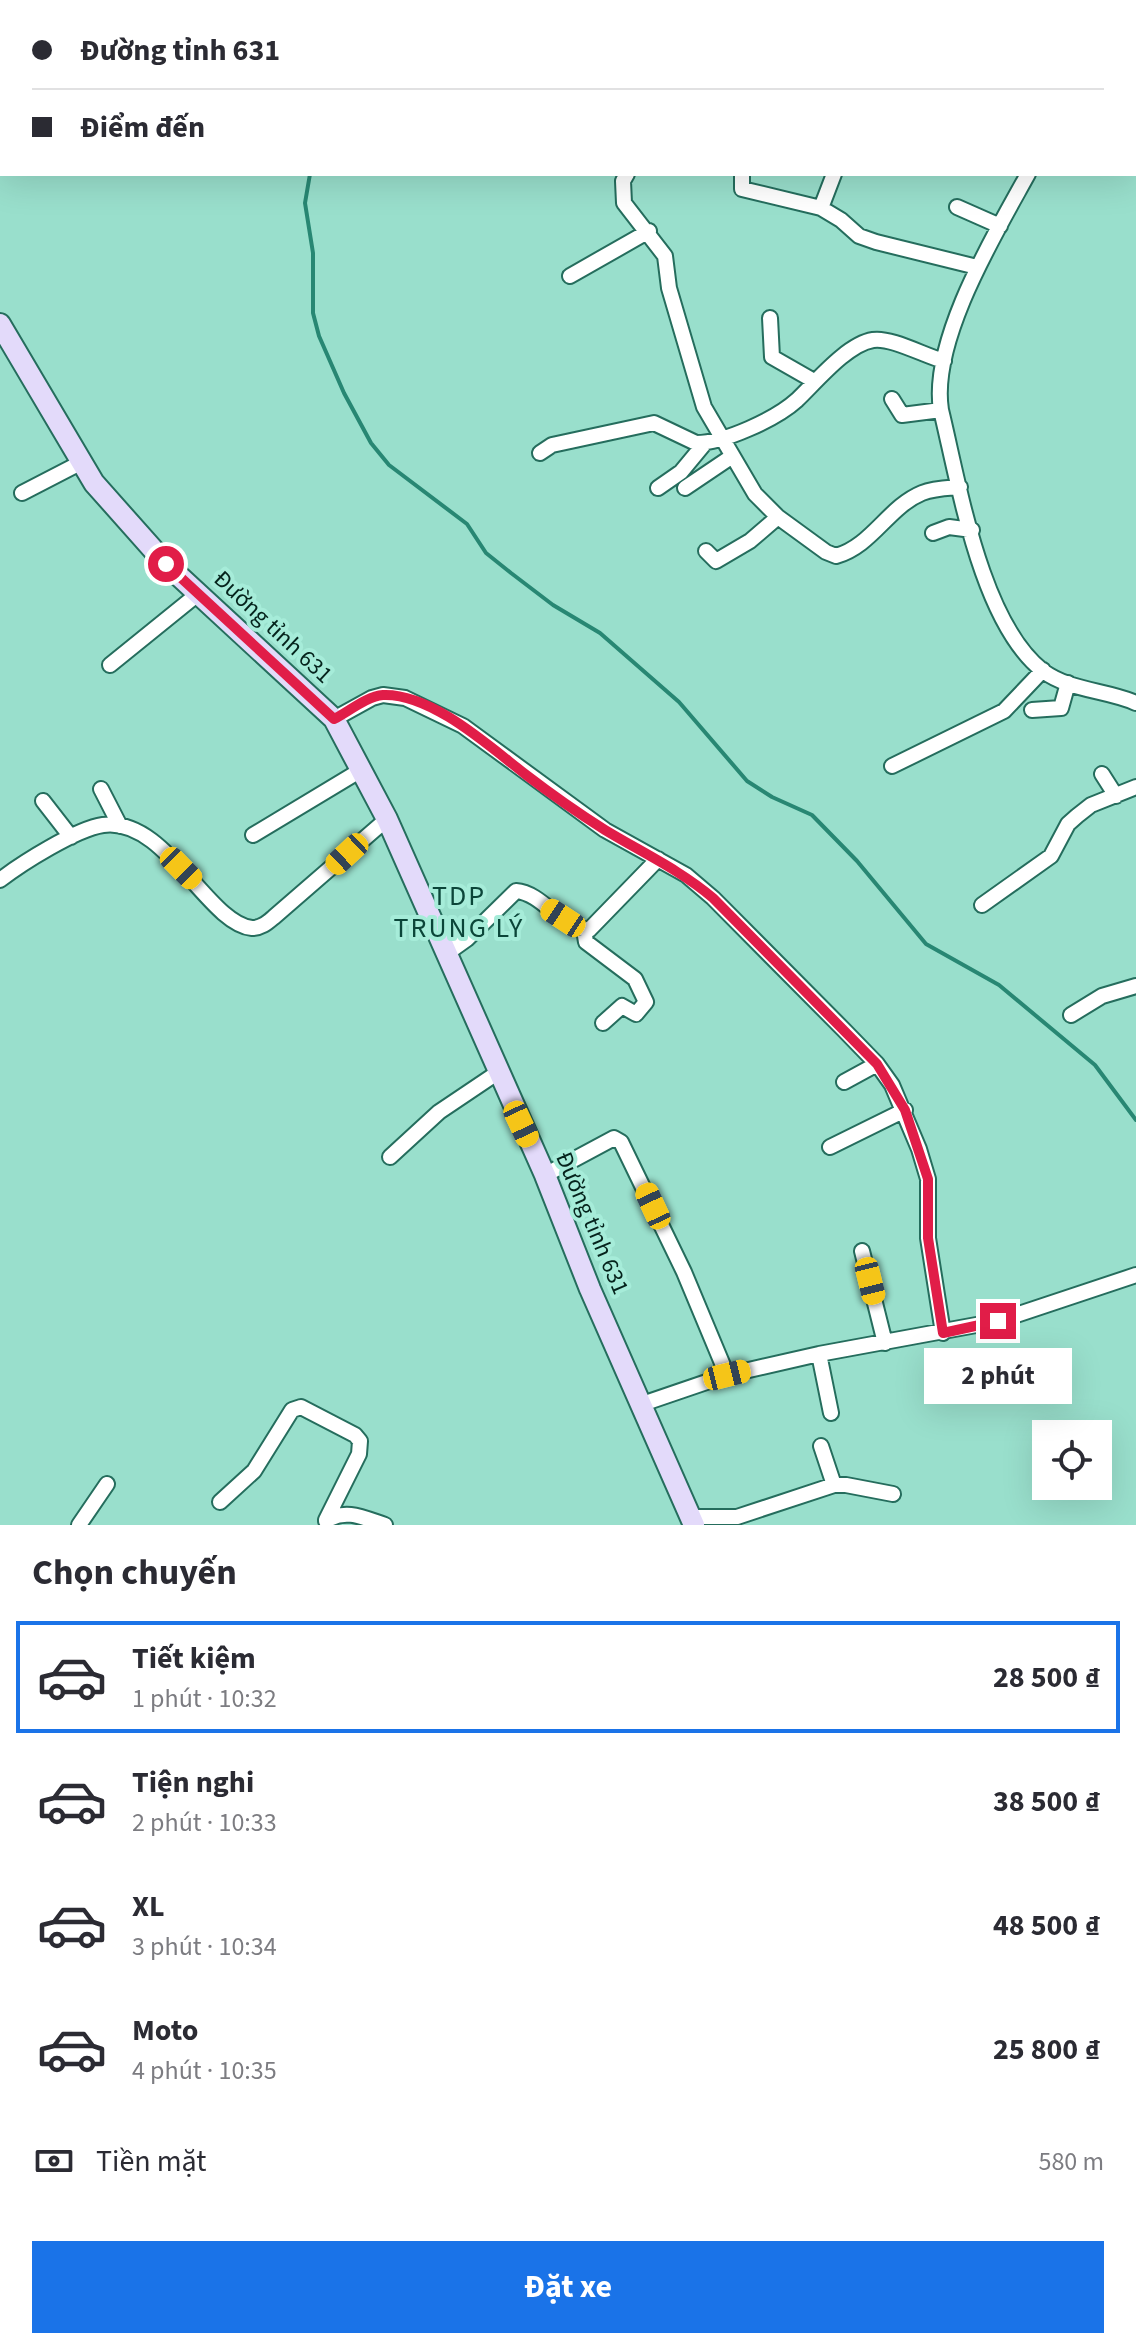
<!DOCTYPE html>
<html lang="vi">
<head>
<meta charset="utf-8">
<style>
  body { margin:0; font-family:"Source Sans 3",sans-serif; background:#f7f7f7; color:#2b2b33; height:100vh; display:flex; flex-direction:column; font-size:30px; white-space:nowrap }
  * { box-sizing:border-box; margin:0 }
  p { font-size:26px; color:#7c7c81 }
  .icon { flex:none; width:44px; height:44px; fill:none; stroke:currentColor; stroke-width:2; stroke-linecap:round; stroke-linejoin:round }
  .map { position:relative; height:1525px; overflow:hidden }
  .side { display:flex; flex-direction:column; background:#fff; flex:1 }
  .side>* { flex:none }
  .top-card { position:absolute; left:0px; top:0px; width:1136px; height:176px; box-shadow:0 8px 32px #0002; display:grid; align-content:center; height:176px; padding:0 32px; background:#fff }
  .buttons { position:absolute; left:1032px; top:1420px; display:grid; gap:16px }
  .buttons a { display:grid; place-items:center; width:80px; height:80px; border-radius:0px; background:#fff; box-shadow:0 8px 32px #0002; font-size:40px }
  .end { position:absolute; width:36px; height:36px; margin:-18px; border:10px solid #e11d48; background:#fff; box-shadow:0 0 0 4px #fff }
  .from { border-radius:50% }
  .bubble { position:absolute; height:56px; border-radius:0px; background:#fff; box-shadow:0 8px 32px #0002; font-size:26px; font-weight:700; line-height:56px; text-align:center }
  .car { position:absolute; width:24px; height:48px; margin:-24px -12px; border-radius:10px; box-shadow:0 0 6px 2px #0007; background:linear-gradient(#f5c518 24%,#345 0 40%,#f5c518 0 76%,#345 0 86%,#f5c518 0) }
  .top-card b { display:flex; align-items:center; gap:28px; height:76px; font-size:30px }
  .top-card b+b { border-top:2px solid #e1e1e2 }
  .top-card i { width:20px; height:20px; background:#2b2b33 }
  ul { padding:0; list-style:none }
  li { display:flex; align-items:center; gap:24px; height:112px; margin:0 16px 12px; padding:0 16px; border:4px solid transparent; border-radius:0px }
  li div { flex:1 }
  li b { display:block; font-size:30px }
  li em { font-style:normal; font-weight:700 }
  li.active { border-color:#1a73e8 }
  li>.icon { width:72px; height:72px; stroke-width:1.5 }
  h2 { padding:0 32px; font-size:36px; line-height:96px }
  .pay { display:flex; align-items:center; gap:20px; height:88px; padding:0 32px; font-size:30px }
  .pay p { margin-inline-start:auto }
  .action { display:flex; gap:16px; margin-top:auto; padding:16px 32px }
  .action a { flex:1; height:92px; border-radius:0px; background:#1a73e8; color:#fff; font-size:32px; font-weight:700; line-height:92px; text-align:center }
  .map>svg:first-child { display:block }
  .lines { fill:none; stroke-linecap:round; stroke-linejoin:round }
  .stream { stroke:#288773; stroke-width:4 }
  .minor-casing { stroke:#256d5d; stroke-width:18 }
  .secondary-casing { stroke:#256d5d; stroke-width:24 }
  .minor { stroke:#fff; stroke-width:14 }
  .secondary { stroke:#e3dafa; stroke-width:20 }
  .route { stroke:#e11d48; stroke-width:10 }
  .labels { text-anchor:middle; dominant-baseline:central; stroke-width:8; stroke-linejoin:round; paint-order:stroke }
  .street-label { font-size:24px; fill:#05231c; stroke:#a6ecd9 }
  .quarter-label { font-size:28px; letter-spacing:2px; fill:#0b4539; stroke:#a6ecd9 }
</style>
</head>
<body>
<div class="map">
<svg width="1136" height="1525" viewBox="0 0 1136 1525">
  <rect width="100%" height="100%" fill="#99dfcc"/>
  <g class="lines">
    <path class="stream" d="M 72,2 L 73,0
      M 310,174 L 305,203 L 313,253 L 313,313 L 319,336 L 344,393 L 371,443 L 389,465 L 467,524 L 486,553 L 511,573 L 553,605 L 600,633 L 679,702 L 747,781 L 772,797 L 812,815 L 857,861 L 926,944 L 999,985 L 1095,1065 L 1136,1120"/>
    <defs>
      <path id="minor" d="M 653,2 L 654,0
        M 1099,2 L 1100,0
        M 627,174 L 623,181 L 624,203 L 665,256 L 669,288 L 704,407 L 755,494 L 778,517 L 826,552 L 836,556 C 872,546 888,507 922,493 C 934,488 948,488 960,487
        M 742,174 L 742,189 L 821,208 L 841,220 L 859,236 L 876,242 L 977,267
        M 1028,174 C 995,234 930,341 941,410 C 959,484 981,623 1043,671 C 1070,691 1107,690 1136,703
        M 957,207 L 1000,226
        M 821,208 L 834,174
        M 570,276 L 649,231
        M 770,318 L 772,357 L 814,381
        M 892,399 L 902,415 L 941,410
        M 540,453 L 552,445 L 654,423 L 696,443 C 724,443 776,419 797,400 C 816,382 847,344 873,340 C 891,337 925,356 944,361
        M 658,488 L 681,472 L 705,443
        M 685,488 L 731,457
        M 22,493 L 82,462
        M 933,533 L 949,527 L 972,530
        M 706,551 L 716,561 L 750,541 L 778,517
        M 110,665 L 199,593
        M 1032,710 L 1061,708 L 1068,683
        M 334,719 L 372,698 L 383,695 L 405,698 L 463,726 L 605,830 L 686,875 L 713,898 L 844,1030 L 877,1064 L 892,1085 L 919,1149 L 928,1179 L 928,1238 L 943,1333
        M 892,766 L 1004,711 L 1043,670
        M 1102,774 L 1116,796
        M 101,789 L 120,826
        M 43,801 L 71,837
        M 253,835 L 361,770
        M 0,880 C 22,863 76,829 103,825 C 165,816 208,924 252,928 C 262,928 268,922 274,917 L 387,819
        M 982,905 L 1051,856 L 1068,824 L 1077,816 L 1091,805 L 1136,787
        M 584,930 L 586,942 L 635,979 L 646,1002 L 636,1014 L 622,1006 L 603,1023
        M 446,954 L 467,939 L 516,891 C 543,893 561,929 589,930 L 658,859
        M 1071,1015 L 1102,996 L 1136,986
        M 844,1082 L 877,1064
        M 830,1147 L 905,1110
        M 390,1157 L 439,1112 L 497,1073
        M 545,1175 L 614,1138 L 621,1142 L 684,1272 L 727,1375
        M 862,1251 L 885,1343
        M 819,1354 L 831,1413
        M 642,1404 L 727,1375 L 819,1354 L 998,1321 L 1136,1275
        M 821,1446 L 834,1485
        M 220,1502 L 254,1471 L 292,1410 L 301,1407 L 355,1435 L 360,1441 L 359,1454 L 326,1520
        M 691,1517 L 737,1517 L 834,1485 L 846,1485 L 893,1494
        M 326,1521 C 346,1508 364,1518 385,1525
        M 79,1525 L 107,1484"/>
      <path id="secondary" d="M 0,324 L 94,483 L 166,564 L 334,719 L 387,819 L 545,1175 L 590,1289 L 694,1525"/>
    </defs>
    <use href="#minor" class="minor-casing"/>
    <use href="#secondary" class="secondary-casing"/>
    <use href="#minor" class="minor"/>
    <use href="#secondary" class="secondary"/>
  </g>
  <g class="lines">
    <path class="route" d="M 166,564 L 334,719 C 348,712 367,696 383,695 C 431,693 489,746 525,774 C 551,794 578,813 605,830 C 643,853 680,870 713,898 L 877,1064 L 905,1110 L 928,1179 L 928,1238 L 943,1333 L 998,1321"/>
  </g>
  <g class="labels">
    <g class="street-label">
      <text transform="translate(273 627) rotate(43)">Đường tỉnh 631</text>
      <text transform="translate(592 1223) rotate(67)">Đường tỉnh 631</text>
    </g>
    <g class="quarter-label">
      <text x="459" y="896">TDP<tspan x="459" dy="32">TRUNG LÝ</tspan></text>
    </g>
  </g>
</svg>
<div class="buttons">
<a><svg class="icon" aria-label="locate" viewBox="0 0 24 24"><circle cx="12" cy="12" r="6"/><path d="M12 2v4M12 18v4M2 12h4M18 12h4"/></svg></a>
</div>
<i class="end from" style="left:166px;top:564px"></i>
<i class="end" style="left:998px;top:1321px"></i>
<div class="bubble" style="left:924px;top:1348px;width:148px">2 phút</div>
<i class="car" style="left:347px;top:854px;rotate:227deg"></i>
<i class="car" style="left:181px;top:868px;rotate:135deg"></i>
<i class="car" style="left:563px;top:918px;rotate:303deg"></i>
<i class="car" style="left:521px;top:1124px;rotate:155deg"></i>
<i class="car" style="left:653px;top:1206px;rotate:335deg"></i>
<i class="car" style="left:870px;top:1281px;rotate:166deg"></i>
<i class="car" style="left:727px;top:1375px;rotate:76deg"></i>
<div class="top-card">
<b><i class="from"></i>Đường tỉnh 631</b>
<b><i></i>Điểm đến</b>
</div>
</div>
<section class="side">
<h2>Chọn chuyến</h2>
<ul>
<li class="active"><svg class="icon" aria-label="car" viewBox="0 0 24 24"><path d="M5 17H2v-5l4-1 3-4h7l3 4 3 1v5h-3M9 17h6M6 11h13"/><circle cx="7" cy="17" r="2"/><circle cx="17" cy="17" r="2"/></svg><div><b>Tiết kiệm</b><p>1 phút · 10:32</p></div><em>28 500 ₫</em></li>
<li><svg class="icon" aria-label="car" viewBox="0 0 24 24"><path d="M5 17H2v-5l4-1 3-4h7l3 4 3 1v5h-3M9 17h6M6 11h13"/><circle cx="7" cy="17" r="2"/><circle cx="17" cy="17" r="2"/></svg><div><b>Tiện nghi</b><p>2 phút · 10:33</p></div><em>38 500 ₫</em></li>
<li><svg class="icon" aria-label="car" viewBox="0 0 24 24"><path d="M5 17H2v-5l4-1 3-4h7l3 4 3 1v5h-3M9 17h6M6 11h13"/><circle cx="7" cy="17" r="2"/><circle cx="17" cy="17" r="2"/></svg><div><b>XL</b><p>3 phút · 10:34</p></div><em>48 500 ₫</em></li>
<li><svg class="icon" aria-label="car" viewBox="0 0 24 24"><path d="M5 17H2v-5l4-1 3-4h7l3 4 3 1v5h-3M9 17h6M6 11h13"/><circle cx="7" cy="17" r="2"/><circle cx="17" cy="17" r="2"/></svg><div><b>Moto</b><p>4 phút · 10:35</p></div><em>25 800 ₫</em></li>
</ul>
<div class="pay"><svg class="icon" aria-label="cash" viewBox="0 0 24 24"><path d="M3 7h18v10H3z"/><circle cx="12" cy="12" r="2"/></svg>Tiền mặt<p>580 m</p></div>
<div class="action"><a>Đặt xe</a></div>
</section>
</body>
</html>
